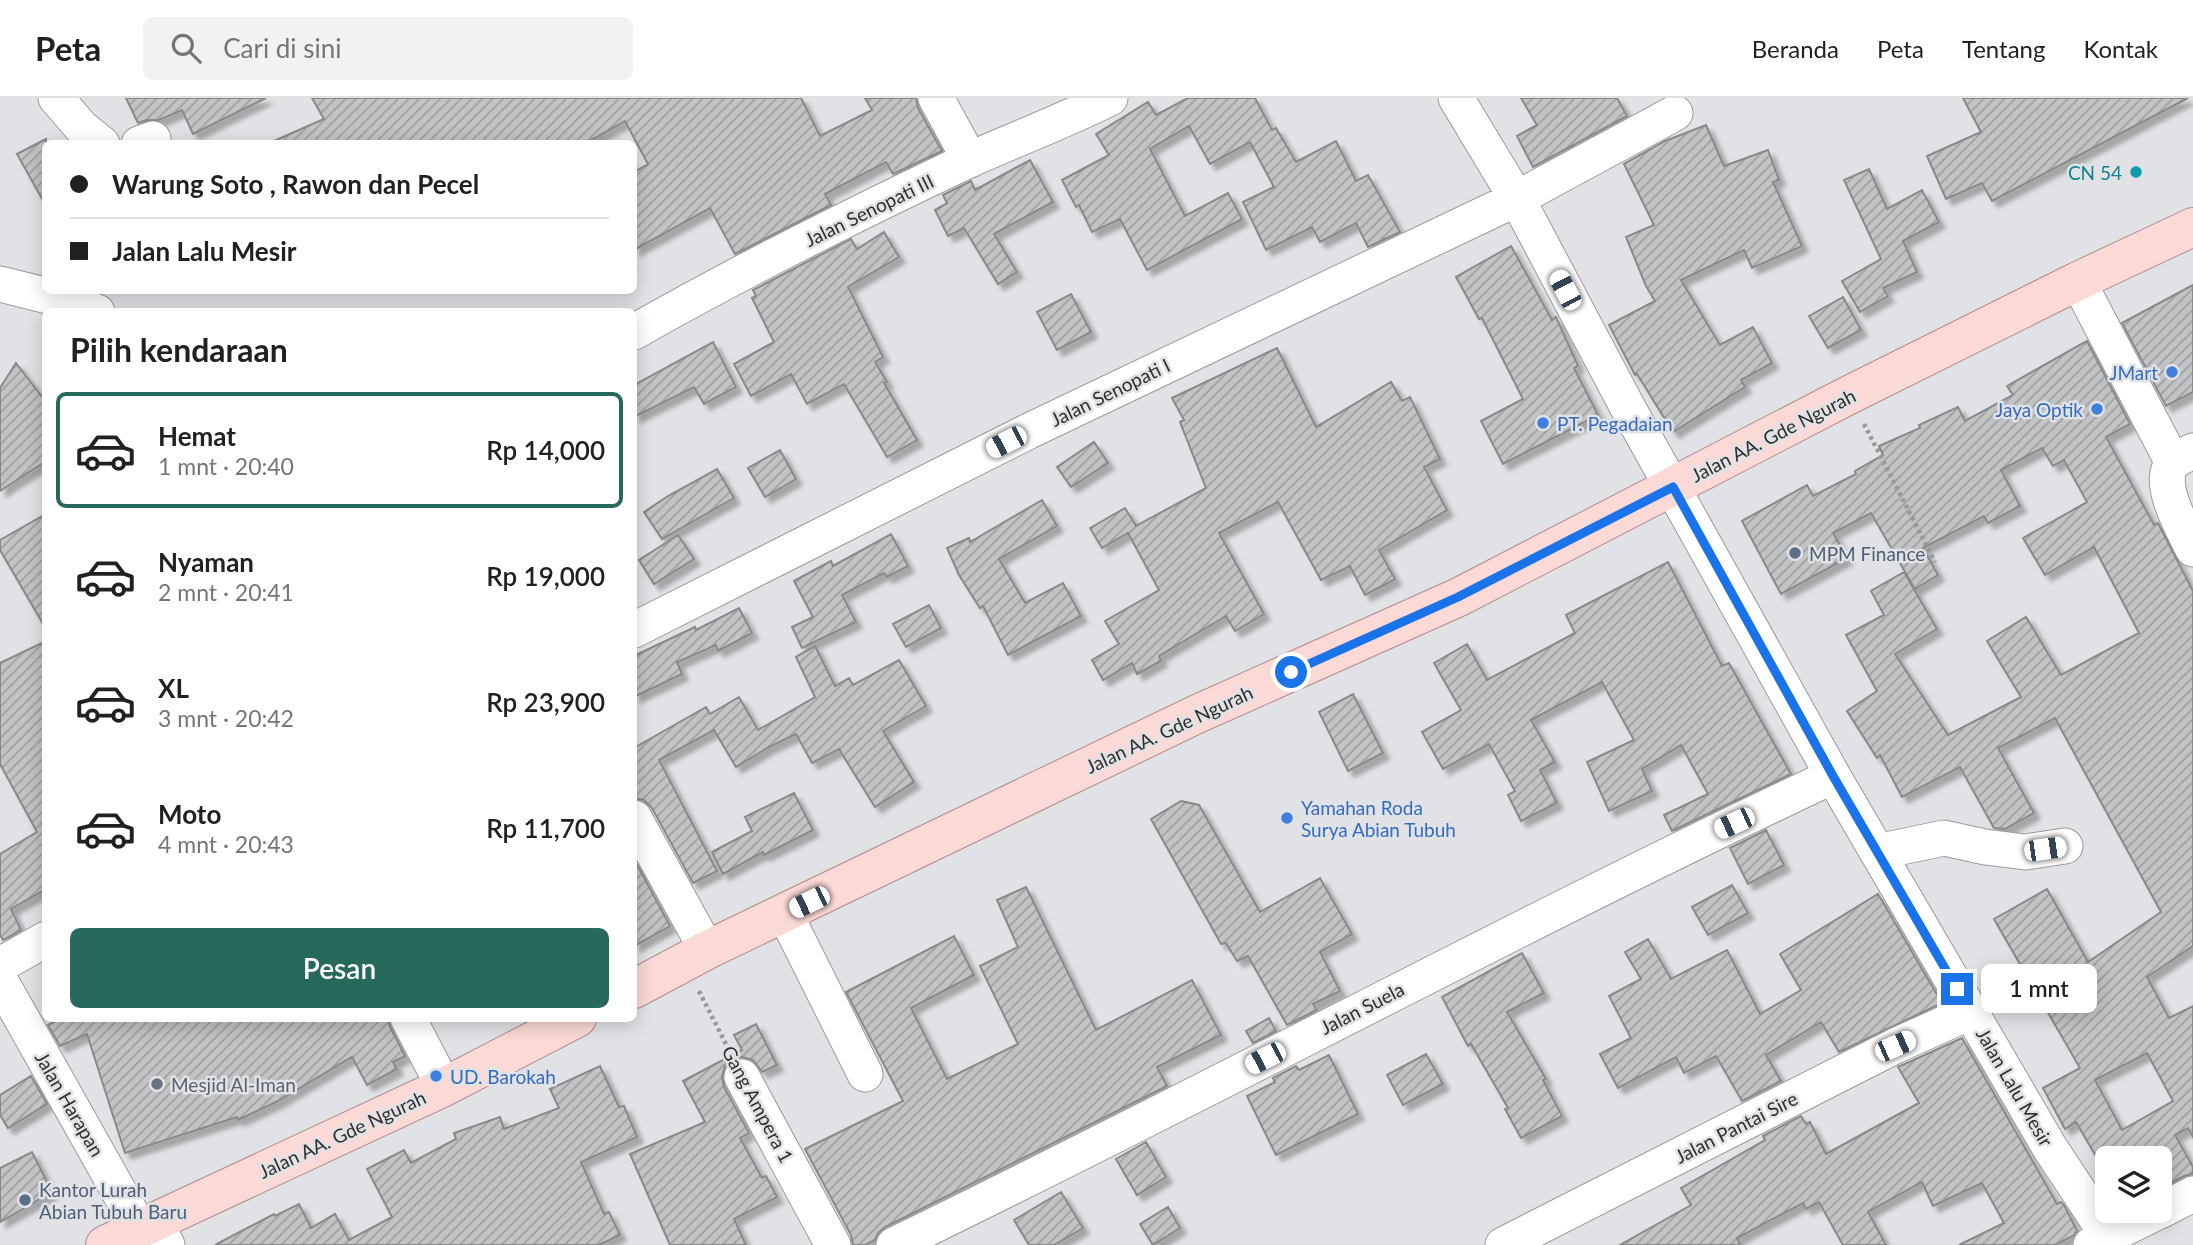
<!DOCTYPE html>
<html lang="id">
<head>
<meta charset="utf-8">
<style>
  body { margin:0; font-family:Lato,sans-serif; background:#f2f2f2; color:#202124; height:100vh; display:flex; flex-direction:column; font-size:26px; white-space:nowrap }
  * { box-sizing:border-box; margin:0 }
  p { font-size:23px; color:#757577 }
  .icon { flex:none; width:38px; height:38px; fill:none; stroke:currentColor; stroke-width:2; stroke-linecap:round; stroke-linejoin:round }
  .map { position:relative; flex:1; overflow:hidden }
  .drawer { position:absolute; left:42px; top:210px; width:595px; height:714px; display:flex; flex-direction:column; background:#fff; border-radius:10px; box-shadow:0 4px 18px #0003 }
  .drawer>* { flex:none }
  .banner { position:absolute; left:42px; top:42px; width:595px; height:154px; border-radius:10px; box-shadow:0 4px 18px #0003; display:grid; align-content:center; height:154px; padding:0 28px; background:#fff }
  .tools { position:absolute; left:2095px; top:1048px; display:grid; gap:14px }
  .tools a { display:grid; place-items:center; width:77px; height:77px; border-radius:10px; background:#fff; box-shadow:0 4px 18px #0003; font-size:35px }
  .end { position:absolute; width:32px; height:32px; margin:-16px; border:9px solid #1a73e8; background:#fff; box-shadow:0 0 0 4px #fff }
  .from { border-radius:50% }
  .bubble { position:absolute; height:49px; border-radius:10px; background:#fff; box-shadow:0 4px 18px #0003; font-size:23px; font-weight:600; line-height:49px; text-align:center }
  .car { position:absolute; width:21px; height:42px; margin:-21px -10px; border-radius:9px; box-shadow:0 0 5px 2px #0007; background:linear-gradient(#fff 24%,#345 0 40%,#fff 0 76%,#345 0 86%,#fff 0) }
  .banner b { display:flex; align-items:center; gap:24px; height:66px; font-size:26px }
  .banner b+b { border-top:2px solid #e0e0e0 }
  .banner i { width:18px; height:18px; background:#202124 }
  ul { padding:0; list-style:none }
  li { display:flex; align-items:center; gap:21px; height:116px; margin:0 14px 10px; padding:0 14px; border:4px solid transparent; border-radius:10px }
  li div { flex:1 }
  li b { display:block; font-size:26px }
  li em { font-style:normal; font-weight:600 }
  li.selected { border-color:#276a5b }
  li>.icon { width:63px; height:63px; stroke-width:1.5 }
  h2 { padding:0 28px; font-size:32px; line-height:84px }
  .cta { display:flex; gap:14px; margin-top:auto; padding:14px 28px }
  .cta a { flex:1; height:80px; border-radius:10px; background:#276a5b; color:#fff; font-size:28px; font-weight:600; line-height:80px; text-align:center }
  header { display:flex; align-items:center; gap:42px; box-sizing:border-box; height:98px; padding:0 35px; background:#fff; border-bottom:2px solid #e0e0e0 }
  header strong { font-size:33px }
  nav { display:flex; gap:38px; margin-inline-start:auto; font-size:24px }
  .search { width:490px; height:63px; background:#f2f2f2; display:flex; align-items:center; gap:18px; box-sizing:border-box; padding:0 24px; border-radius:10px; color:#757577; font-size:26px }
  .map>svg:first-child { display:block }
  .building { fill:url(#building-hatch); stroke:#88898b; stroke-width:2; fill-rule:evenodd; filter:url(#shadow) }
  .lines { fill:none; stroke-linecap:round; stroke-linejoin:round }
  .minor-casing { stroke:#989a9c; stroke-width:37 }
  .major-casing { stroke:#b18d8a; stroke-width:40 }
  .path { stroke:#98989a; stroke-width:4.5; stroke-dasharray:3.5 3.5; stroke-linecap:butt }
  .minor { stroke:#fff; stroke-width:35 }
  .major { stroke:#fad9d6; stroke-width:38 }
  .route { stroke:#1a73e8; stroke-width:9 }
  .culture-dot { fill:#0f9aa8; stroke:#e1e2e5; stroke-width:2.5 }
  .shop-dot { fill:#3f7fe0; stroke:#e1e2e5; stroke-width:2.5 }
  .service-dot { fill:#5c6f8a; stroke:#e1e2e5; stroke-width:2.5 }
  .worship-dot { fill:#6b7280; stroke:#e1e2e5; stroke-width:2.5 }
  .labels { text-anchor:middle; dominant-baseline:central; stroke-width:5; stroke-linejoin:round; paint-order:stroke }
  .culture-label { font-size:19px; fill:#0d838f; stroke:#e1e2e5; text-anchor:end }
  .street-label { font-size:19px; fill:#2f2f30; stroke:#e1e2e5 }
  .shop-label { font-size:19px; fill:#366cbe; stroke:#e1e2e5; text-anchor:start }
  .service-label { font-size:19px; fill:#4e5e75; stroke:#e1e2e5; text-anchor:start }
  .worship-label { font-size:19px; fill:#5b616d; stroke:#e1e2e5; text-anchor:start }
</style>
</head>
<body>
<header>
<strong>Peta</strong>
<div class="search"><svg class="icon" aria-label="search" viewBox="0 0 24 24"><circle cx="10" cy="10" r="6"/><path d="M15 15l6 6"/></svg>Cari di sini</div>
<nav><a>Beranda</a><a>Peta</a><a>Tentang</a><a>Kontak</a></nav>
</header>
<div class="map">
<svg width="2193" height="1147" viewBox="0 0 2193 1147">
  <defs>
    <pattern id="building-hatch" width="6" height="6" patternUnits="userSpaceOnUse" patternTransform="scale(1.75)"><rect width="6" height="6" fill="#c2c3c5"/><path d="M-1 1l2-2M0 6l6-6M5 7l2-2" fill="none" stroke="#9e9fa0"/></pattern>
    <filter id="shadow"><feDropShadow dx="6" dy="6" stdDeviation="2" flood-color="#0004"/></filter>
  </defs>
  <rect width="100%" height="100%" fill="#e1e2e5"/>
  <path class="building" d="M 126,0 L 266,0 L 193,36 L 182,12 L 159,22 L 147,22 L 138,25 Z
    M 312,0 L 801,0 L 820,38 L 872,12 L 865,0 L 916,0 L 918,10 L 942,53 L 893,76 L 886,64 L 825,96 L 831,107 L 735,156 L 710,110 L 634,152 L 634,74 L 648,66 L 625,23 L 584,46 L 267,46 L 324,21 Z
    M 1188,0 L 1255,0 L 1272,32 L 1276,30 L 1296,64 L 1336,43 L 1356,83 L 1368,77 L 1400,134 L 1368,149 L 1356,125 L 1320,144 L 1312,129 L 1266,152 L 1243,104 L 1274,89 L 1250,44 L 1210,66 L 1189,28 L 1150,51 L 1185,118 L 1228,95 L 1242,121 L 1147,172 L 1120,121 L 1092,134 L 1079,107 L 1076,109 L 1062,82 L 1109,57 L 1096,36 L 1148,4 L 1156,17 Z
    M 1521,0 L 1617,0 L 1627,18 L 1533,69 L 1517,38 L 1537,27 Z
    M 1963,0 L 2188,0 L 1992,103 L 1982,85 L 1946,101 L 1927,58 L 1981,34 Z
    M 1706,27 L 1724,68 L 1768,52 L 1779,82 L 1773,84 L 1802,148 L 1752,170 L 1744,152 L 1681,182 L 1720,247 L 1753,229 L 1772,265 L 1741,282 L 1745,289 L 1673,334 L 1637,276 L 1635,277 L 1609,227 L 1655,203 L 1646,188 L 1626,139 L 1654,127 L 1624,66 L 1665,43 Z
    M 46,41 L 46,108 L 17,56 Z
    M 1030,62 L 1053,104 L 994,136 L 1017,174 L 998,186 L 964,130 L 948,138 L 935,112 L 947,105 L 943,97 L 971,83 L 975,92 Z
    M 1869,71 L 1887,111 L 1922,92 L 1939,124 L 1903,143 L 1917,174 L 1883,190 L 1888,198 L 1860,214 L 1842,183 L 1881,161 L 1844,82 Z
    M 884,134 L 899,159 L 848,189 L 883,259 L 875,264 L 887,284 L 884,285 L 917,342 L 887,359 L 844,286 L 807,306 L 791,276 L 751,298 L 734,266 L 774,244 L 752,200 L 756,198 L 753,192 L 851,141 L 857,151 Z
    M 1511,148 L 1552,222 L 1556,219 L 1578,268 L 1574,270 L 1598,317 L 1503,366 L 1481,323 L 1523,301 L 1482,220 L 1479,221 L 1456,179 Z
    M 2193,187 L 2193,294 L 2166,308 L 2122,225 Z
    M 1071,196 L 1091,234 L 1057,252 L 1037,214 Z
    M 1843,199 L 1861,232 L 1828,250 L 1809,218 Z
    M 2087,243 L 2130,326 L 2106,339 L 2154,427 L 2158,425 L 2193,493 L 2193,848 L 2147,879 L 2169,920 L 2193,908 L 2193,1039 L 2188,1030 L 2175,1037 L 2193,1069 L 2193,1076 L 2184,1078 L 2160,1091 L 2160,1060 L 2097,1060 L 2076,1024 L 2065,1031 L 2043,990 L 2080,970 L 1994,821 L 2047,791 L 2088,864 L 2161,814 L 2055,620 L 1998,650 L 2034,715 L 2005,731 L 1994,730 L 1960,669 L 1902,699 L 1880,657 L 1877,660 L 1847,613 L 1877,593 L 1846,537 L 1884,517 L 1871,493 L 1904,474 L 1937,531 L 1895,556 L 1948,637 L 2021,599 L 1987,543 L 2026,519 L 2061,577 L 2139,535 L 2094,449 L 2045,477 L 2023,440 L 2087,404 L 2064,362 L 2053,368 L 2042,350 L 2001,372 L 2020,408 L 1988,425 L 1984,418 L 1923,450 L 1938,477 L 1915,491 L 1871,415 L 1833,435 L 1847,460 L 1781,496 L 1742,423 L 1807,387 L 1813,398 L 1856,376 L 1855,373 L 1883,357 L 1879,348 L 1920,330 L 1919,327 L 1958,309 L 1965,323 L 2013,297 L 2007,288 ZM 2147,955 L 2173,1003 L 2122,1032 L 2095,982 Z
    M 713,244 L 736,289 L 704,306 L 694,289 L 634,319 L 634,287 Z
    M 1277,250 L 1316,329 L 1391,284 L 1402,303 L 1410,299 L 1440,361 L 1424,369 L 1447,412 L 1379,452 L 1395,481 L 1365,497 L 1350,468 L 1321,482 L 1278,404 L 1219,435 L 1264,516 L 1235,533 L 1226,518 L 1159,558 L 1161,563 L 1137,576 L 1132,565 L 1103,582 L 1092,562 L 1119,546 L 1105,523 L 1159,492 L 1128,435 L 1102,450 L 1090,430 L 1125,410 L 1136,428 L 1206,390 L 1180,324 L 1184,322 L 1172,300 Z
    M 16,265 L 46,304 L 46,363 L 0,393 L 0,290 Z
    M 1094,344 L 1108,365 L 1071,389 L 1057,369 Z
    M 780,352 L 796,381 L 765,399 L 748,370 Z
    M 717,371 L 734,400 L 662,441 L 644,414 L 668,398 Z
    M 1042,402 L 1057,428 L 999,461 L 1025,505 L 1063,485 L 1081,518 L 1008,557 L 983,508 L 980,510 L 959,477 L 947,450 L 969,440 L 970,444 Z
    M 46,416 L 46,531 L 0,452 L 0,442 Z
    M 891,436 L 908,468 L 887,479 L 884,475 L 842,497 L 856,524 L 802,550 L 792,529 L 813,519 L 794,483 L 831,463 L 833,468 Z
    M 678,437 L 694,461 L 654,486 L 639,462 Z
    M 1668,464 L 1722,568 L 1729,565 L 1791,676 L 1672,733 L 1664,717 L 1708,696 L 1681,647 L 1642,671 L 1652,693 L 1609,713 L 1587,664 L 1634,642 L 1602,584 L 1531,622 L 1555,664 L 1540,672 L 1557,705 L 1521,723 L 1508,697 L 1515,693 L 1489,646 L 1443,671 L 1422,634 L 1461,612 L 1434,565 L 1467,546 L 1487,582 L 1575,535 L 1566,517 Z
    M 929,507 L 941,530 L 906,549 L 893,526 Z
    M 739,510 L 752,535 L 718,553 L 716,547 L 677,564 L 682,576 L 634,599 L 634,558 L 695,529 L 696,532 Z
    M 46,543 L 46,791 L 11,811 L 21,832 L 3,842 L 0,837 L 0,756 L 37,734 L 0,666 L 0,565 Z
    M 815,548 L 835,588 L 849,580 L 853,587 L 899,562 L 926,608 L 883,633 L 914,684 L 875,709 L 839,651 L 812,665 L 796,636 L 769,649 L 736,669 L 714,632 L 659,662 L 717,773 L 693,785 L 652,710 L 644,702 L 634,700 L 634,650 L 706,609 L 710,616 L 739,599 L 758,632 L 815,599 L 796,559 Z
    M 1353,596 L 1383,655 L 1348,673 L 1319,614 Z
    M 794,695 L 813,732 L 764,757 L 763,754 L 723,776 L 712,754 L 752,733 L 745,719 Z
    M 1181,703 L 1199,707 L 1260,814 L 1320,780 L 1352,836 L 1320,854 L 1340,893 L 1313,906 L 1317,912 L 1287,927 L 1248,858 L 1237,863 L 1226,845 L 1221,846 L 1151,721 Z
    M 1766,732 L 1784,767 L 1748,786 L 1730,750 Z
    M 634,761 L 670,828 L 634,848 Z
    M 1732,787 L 1748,815 L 1708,837 L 1692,809 Z
    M 1026,789 L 1096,932 L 1192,882 L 1221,937 L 1157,969 L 1167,988 L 885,1129 L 878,1135 L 875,1142 L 865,1147 L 853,1147 L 851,1137 L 805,1051 L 903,1003 L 846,894 L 954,838 L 974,877 L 911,910 L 947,981 L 1018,946 L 980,868 L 1018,849 L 997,802 Z
    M 1878,796 L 1942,905 L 1839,954 L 1821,924 L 1766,957 L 1781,983 L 1742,1003 L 1716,958 L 1684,975 L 1676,959 L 1618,990 L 1600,956 L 1631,940 L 1609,898 L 1641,881 L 1625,854 L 1648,841 L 1671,881 L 1727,852 L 1760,916 L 1801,892 L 1780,856 Z
    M 1522,855 L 1544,895 L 1507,914 L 1546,981 L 1543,982 L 1562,1018 L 1521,1040 L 1505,1011 L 1508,1010 L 1471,946 L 1468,948 L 1442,899 Z
    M 61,920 L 388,920 L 390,929 L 405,958 L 393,964 L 397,971 L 367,987 L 352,959 L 278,1003 L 238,1022 L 237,1019 L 125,1055 L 87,936 L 60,948 L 48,927 Z
    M 1269,920 L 1276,933 L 1253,945 L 1246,933 Z
    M 756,926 L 777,967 L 762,974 L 753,962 L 742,959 L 733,961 L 725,968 L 722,979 L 724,989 L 749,1035 L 740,1040 L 762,1080 L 766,1078 L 777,1099 L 734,1121 L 746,1147 L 670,1147 L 630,1056 L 705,1024 L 683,983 L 742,952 L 734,937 Z
    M 1962,940 L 2057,1106 L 2061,1104 L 2064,1107 L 2077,1133 L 2073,1138 L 2055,1147 L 1959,1147 L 2004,1125 L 1982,1085 L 1933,1108 L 1922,1084 L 1868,1114 L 1886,1147 L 1843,1147 L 1819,1104 L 1806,1111 L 1803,1105 L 1737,1140 L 1740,1147 L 1620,1147 L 1691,1107 L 1681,1090 L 1765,1042 L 1763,1038 L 1801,1018 L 1806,1026 L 1810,1024 L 1826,1056 L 1919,1005 L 1898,969 Z
    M 1426,956 L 1443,986 L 1403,1007 L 1387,977 Z
    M 1329,957 L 1358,1016 L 1276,1057 L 1247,998 L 1275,984 L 1273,980 L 1296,968 L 1299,972 Z
    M 600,968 L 619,1009 L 624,1008 L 637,1039 L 581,1064 L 604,1116 L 609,1114 L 620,1137 L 599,1147 L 215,1147 L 274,1116 L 275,1118 L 299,1106 L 311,1130 L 335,1116 L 349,1142 L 392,1119 L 367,1071 L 404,1052 L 411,1065 L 456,1041 L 454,1035 L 500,1019 L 504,1031 L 559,1010 L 550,991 Z
    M 31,978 L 47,1006 L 8,1030 L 0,1017 L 0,997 Z
    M 1146,1044 L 1166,1079 L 1137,1097 L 1116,1061 Z
    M 32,1054 L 52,1094 L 0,1124 L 0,1070 Z
    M 1061,1094 L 1083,1130 L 1054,1147 L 1029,1147 L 1014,1122 Z
    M 1168,1109 L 1180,1130 L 1153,1147 L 1140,1126 Z"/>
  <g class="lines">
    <defs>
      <path id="minor" d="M 56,0 L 82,30 L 102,46
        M 936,0 L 970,62
        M 1456,0 L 1521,108 L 1628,310 L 1833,678 L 2050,1050 L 2114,1147
        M 139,46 L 153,41
        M 2078,183 L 2173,365
        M 0,186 L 60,201 L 97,214
        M 634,234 C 743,172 855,116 969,62 C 1016,41 1064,23 1110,0
        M 2193,353 C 2187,356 2178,360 2173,365 C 2155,383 2184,433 2193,451
        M 634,532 L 1029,333 L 1516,101 L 1675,15
        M 634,720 L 707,852
        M 1877,754 L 1944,740 L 1985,749 L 2025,754 L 2065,748
        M 785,816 L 865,976
        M 0,867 L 46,841
        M 0,882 L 140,1131
        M 408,920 L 444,989
        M 742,979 L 833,1147
        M 2160,1113 L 2193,1096
        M 155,1124 L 167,1147
        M 894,1147 C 1209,994 1517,827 1833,678
        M 1503,1147 L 1895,948 L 1970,914
        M 2091,1147 L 2159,1113"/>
      <path id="major" d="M 634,891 L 707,852 L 1195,617 L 1459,499 L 1849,297 L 2078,183 L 2193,129
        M 105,1147 L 444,989 L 577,920"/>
    </defs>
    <use href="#minor" class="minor-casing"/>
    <use href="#major" class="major-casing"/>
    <path class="path" d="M 1864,326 L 1935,464
      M 699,893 L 730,954"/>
    <use href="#minor" class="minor"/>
    <use href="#major" class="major"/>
  </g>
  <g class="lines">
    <path class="route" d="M 1291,574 L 1458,499 L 1673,389 L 1833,678 L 1957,891"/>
  </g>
  <circle class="culture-dot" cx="2136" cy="74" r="7"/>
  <g class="shop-dot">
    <circle cx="2172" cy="274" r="7"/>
    <circle cx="2097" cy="311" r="7"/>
    <circle cx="1543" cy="325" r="7"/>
    <circle cx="1287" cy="720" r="7"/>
    <circle cx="436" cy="978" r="7"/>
  </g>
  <g class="service-dot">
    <circle cx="1795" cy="455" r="7"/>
    <circle cx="25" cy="1102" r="7"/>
  </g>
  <circle class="worship-dot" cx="157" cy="986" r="7"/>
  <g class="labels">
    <g class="culture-label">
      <text x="2122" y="74">CN 54</text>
    </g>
    <g class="street-label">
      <text transform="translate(869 112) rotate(-26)">Jalan Senopati III</text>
      <text transform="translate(1110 294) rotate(-26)">Jalan Senopati I</text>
      <text transform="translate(1773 337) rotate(-27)">Jalan AA. Gde Ngurah</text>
      <text transform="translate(1169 631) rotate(-25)">Jalan AA. Gde Ngurah</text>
      <text transform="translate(1362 910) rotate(-27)">Jalan Suela</text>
      <text transform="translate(2015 989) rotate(60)">Jalan Lalu Mesir</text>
      <text transform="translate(70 1006) rotate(60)">Jalan Harapan</text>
      <text transform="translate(758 1006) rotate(62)">Gang Ampera 1</text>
      <text transform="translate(1736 1029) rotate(-27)">Jalan Pantai Sire</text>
      <text transform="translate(342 1036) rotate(-25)">Jalan AA. Gde Ngurah</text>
    </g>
    <g class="shop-label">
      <text x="2158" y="274" text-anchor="end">JMart</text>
      <text x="2083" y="311" text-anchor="end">Jaya Optik</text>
      <text x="1557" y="325">PT. Pegadaian</text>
      <text x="1301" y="709">Yamahan Roda<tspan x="1301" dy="22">Surya Abian Tubuh</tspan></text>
      <text x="450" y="978">UD. Barokah</text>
    </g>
    <g class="service-label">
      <text x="1809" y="455">MPM Finance</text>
      <text x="39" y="1091">Kantor Lurah<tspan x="39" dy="22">Abian Tubuh Baru</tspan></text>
    </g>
    <g class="worship-label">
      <text x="171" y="986">Mesjid Al-Iman</text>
    </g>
  </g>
</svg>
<div class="tools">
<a><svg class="icon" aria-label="layers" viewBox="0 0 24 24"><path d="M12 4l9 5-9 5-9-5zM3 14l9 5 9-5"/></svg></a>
</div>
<i class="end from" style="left:1291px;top:574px"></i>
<i class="end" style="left:1957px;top:891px"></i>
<div class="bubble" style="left:1981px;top:866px;width:116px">1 mnt</div>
<i class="car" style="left:1565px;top:192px;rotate:332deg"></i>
<i class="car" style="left:1006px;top:344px;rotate:243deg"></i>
<i class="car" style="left:1734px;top:725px;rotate:245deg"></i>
<i class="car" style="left:2045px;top:751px;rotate:82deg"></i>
<i class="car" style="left:809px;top:804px;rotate:244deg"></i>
<i class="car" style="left:1895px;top:948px;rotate:66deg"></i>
<i class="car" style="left:1265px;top:960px;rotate:243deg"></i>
<div class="banner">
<b><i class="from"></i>Warung Soto , Rawon dan Pecel</b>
<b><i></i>Jalan Lalu Mesir</b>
</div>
<section class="drawer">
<h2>Pilih kendaraan</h2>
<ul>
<li class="selected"><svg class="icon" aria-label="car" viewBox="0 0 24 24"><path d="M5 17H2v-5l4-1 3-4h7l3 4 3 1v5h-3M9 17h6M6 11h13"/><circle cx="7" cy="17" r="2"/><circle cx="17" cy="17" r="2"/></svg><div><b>Hemat</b><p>1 mnt · 20:40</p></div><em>Rp 14,000</em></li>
<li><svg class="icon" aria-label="car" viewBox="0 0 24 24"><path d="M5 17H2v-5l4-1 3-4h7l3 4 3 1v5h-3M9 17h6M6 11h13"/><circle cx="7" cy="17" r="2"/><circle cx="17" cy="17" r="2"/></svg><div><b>Nyaman</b><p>2 mnt · 20:41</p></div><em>Rp 19,000</em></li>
<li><svg class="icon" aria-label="car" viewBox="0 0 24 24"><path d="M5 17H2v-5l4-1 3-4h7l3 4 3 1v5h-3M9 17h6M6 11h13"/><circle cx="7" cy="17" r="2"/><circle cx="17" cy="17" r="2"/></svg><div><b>XL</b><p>3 mnt · 20:42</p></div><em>Rp 23,900</em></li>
<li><svg class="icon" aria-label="car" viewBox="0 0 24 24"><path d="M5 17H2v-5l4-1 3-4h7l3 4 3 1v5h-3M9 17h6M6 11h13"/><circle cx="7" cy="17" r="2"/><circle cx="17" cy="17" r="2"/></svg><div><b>Moto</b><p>4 mnt · 20:43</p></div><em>Rp 11,700</em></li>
</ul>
<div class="cta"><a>Pesan</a></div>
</section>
</div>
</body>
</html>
